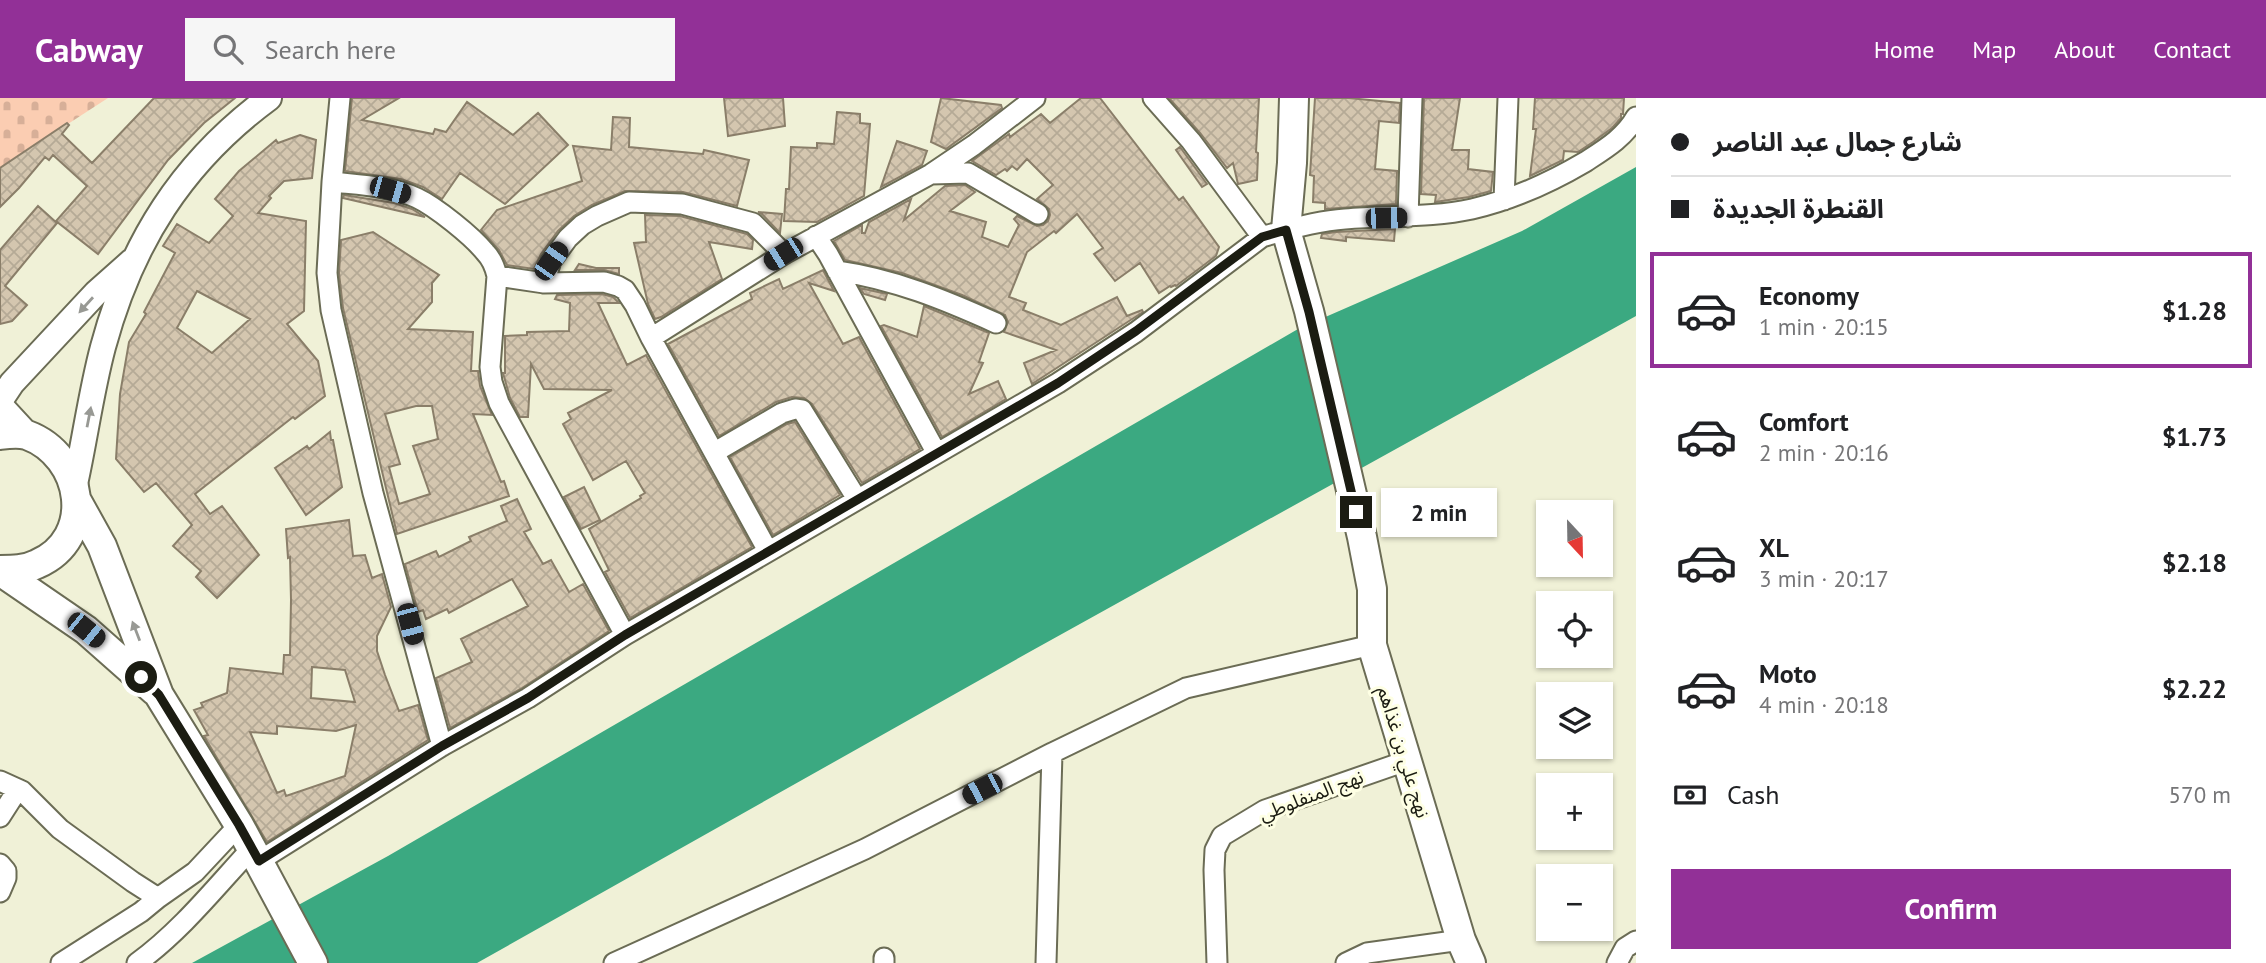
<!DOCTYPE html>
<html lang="en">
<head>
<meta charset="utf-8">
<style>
  body { margin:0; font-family:"PT Sans","Noto Sans Arabic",sans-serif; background:#f6f6f6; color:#202124; height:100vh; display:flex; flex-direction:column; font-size:26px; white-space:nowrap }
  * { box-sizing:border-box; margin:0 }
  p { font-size:23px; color:#757577 }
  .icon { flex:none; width:38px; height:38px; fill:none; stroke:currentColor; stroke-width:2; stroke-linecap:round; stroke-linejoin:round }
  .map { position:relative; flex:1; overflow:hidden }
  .drawer { display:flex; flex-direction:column; background:#fff; width:630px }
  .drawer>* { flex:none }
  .guide { display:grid; align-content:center; height:154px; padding:0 35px; background:#fff }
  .needle { width:46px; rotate:158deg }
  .tools { position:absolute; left:1536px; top:402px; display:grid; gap:14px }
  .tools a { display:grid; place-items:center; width:77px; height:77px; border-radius:0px; background:#fff; box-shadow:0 2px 5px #0004; font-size:35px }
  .end { position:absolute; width:32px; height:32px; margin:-16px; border:9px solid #1b1c12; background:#fff; box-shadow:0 0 0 4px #fff }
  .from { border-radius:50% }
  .bubble { position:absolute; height:49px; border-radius:0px; background:#fff; box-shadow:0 2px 5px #0004; font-size:23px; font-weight:800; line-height:49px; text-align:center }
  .car { position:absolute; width:21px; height:42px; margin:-21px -10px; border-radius:9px; box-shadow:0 0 5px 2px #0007; background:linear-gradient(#222 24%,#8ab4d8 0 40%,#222 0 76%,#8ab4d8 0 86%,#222 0) }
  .guide b { display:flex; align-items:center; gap:24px; height:66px; font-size:26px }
  .guide b+b { border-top:2px solid #e0e0e0 }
  .guide i { width:18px; height:18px; background:#202124 }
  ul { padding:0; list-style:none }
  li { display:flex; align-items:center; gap:21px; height:116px; margin:0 14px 10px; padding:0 21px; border:4px solid transparent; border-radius:0px }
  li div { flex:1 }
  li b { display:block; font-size:26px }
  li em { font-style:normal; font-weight:800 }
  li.active { border-color:#923097 }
  li>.icon { width:63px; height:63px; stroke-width:1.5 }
  .pay { display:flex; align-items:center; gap:18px; height:77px; padding:0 35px; font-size:26px }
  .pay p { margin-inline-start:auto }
  .action { display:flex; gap:14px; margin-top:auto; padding:14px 35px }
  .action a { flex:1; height:80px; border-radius:0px; background:#923097; color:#fff; font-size:28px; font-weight:800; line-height:80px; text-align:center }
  header { display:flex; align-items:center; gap:42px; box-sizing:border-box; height:98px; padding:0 35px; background:#923097; color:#fff }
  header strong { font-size:33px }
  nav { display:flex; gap:38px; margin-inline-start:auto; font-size:24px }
  .search { width:490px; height:63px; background:#f6f6f6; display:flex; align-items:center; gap:18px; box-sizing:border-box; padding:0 24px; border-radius:0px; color:#757577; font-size:26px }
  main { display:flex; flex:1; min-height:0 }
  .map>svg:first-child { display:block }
  .cemetery { fill:url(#cemetery-stones) }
  .water { fill:#3ba981 }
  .building { fill:url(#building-cross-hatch); stroke:#8a7e69; stroke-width:2; fill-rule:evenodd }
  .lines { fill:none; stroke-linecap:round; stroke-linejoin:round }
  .minor-casing { stroke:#6b6c55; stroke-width:23 }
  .tertiary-casing { stroke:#6b6c55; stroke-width:28 }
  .secondary-casing { stroke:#6b6c55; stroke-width:32 }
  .minor { stroke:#fff; stroke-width:19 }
  .tertiary { stroke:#fff; stroke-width:24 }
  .secondary { stroke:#fff; stroke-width:28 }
  .oneway { fill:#989994 }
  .route { stroke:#1b1c12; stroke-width:9 }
  .labels { text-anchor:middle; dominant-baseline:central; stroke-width:6; stroke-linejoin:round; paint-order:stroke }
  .street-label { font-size:19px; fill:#1b1c12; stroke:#feffe4 }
</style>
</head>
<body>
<header>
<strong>Cabway</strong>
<div class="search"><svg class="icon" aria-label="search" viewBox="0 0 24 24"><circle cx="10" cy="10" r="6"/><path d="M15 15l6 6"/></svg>Search here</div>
<nav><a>Home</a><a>Map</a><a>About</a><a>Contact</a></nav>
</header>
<main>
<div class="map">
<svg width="1636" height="865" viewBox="0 0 1636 865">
  <defs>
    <pattern id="cemetery-stones" width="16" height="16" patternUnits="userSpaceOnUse" patternTransform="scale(1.75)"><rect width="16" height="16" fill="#fbcdb2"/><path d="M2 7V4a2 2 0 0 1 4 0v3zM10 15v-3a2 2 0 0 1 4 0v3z" fill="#d7af98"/></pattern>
    <pattern id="building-cross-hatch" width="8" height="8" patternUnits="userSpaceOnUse" patternTransform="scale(1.75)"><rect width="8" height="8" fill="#d4c6af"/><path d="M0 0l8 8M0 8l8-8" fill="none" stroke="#b5aa96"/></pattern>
  </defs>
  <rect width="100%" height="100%" fill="#f0f1d7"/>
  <path class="cemetery" d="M 0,0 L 108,0 L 0,70 Z"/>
  <path class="water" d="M 1636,69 L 1636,218 L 1033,552 L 477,865 L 192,865 L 388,758 L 1298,231 L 1522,133 Z"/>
  <path class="building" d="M 154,0 L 235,0 L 204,25 L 168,62 L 98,156 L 56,123 L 87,88 L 53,57 L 49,62 L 45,59 L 19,90 L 0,109 L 0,70 L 67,25 L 69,27 L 62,36 L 92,65 Z
    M 352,0 L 399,0 L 362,22 L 433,36 L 435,31 L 446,34 L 467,4 L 513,37 L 538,15 L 568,47 L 505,106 L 460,75 L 442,101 L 423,89 L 401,81 L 345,73 Z
    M 724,0 L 783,0 L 785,28 L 728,38 Z
    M 941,0 L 1001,7 L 1002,10 L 946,51 L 931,44 Z
    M 1081,0 L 1100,0 L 1179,102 L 1183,99 L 1219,149 L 1216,158 L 1176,188 L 1175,187 L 1171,189 L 1170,188 L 1159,195 L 1140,165 L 1115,183 L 1094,156 L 1103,150 L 1077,116 L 1056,135 L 1054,133 L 1027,154 L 1009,199 L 1026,205 L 1023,212 L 1061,227 L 1117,199 L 1127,218 L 1142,212 L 1143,214 L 1032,286 L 1024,265 L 1056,252 L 1004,234 L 1008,224 L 1005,217 L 962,197 L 902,175 L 845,162 L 834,143 L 862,127 L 862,135 L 865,135 L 869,124 L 911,101 L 904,122 L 945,88 L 965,87 L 975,94 L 950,113 L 986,124 L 982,139 L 1008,149 L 1019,127 L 1014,121 L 1017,118 L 1037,128 L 1043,127 L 1048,123 L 1050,117 L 1049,111 L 1037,101 L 1053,87 L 1027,61 L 1017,72 L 1012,68 L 1007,73 L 1005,71 L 996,77 L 972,63 L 1009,36 L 1010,39 L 1041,16 L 1050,25 Z
    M 1169,0 L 1259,0 L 1256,54 L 1258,55 L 1257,82 L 1238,86 L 1233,65 L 1227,70 L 1200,35 Z
    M 1315,0 L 1349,0 L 1400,5 L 1399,25 L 1379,23 L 1375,71 L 1397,73 L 1396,106 L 1325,111 L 1325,105 L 1313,104 L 1314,78 L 1310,77 Z
    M 1424,0 L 1460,0 L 1452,52 L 1469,52 L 1468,71 L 1493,74 L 1491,93 L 1469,99 L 1435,104 L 1436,97 L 1421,96 Z
    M 1535,0 L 1624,0 L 1623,16 L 1621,16 L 1621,20 L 1612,30 L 1593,44 L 1578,54 L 1564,53 L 1563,62 L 1530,78 L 1536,31 L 1533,31 Z
    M 837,14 L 860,16 L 860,25 L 870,26 L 864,98 L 817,124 L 784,123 L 786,91 L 789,91 L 791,49 L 817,50 L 817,45 L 834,46 Z
    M 613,19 L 630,20 L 629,49 L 703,56 L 704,52 L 749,62 L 737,108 L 683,94 L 625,93 L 592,107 L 574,118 L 558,133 L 541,156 L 534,171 L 507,167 L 499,152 L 481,132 L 497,112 L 582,83 L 573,48 L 611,52 Z
    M 300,37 L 316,42 L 312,80 L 284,83 L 269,98 L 271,100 L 258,115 L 306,123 L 304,213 L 287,226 L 318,263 L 325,298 L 295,321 L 293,319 L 195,396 L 210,416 L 222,408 L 259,457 L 217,500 L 196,479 L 201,473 L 173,448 L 192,427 L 156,385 L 144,394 L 116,361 L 120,296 L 129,244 L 146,216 L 144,214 L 175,155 L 163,148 L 177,126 L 209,145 L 233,118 L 215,101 L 239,73 L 276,42 L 278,45 ZM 197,193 L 250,221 L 212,255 L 177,230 Z
    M 897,43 L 927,53 L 922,67 L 881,89 Z
    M 1180,49 L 1207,86 L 1202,89 L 1176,52 Z
    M 344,97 L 394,105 L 412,111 L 425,119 L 343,100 Z
    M 38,108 L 57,125 L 5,188 L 27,207 L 12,223 L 0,226 L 0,152 Z
    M 758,114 L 782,116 L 780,135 L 762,116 Z
    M 645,117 L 680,118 L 747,136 L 753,142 L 752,151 L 709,144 L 722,181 L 661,219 L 655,221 L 648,206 L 634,145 L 646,144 Z
    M 1395,131 L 1394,143 L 1346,139 L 1346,143 L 1321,140 L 1322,136 L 1336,134 Z
    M 373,134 L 439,177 L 432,185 L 432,204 L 408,231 L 473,234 L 471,273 L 478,273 L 480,288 L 492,317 L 473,316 L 501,384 L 504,383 L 509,398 L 397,436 L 343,210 L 339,175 L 341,142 ZM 416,308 L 432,308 L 438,341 L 413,348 L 430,396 L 399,406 L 389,369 L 400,366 L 385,316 Z
    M 579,166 L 596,170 L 619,170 L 619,176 L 604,172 L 575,172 Z
    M 823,172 L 834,193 L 809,185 L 843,246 L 859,239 L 920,351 L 862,385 L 812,306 L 804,300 L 792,299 L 776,304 L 719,338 L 668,246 L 752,201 L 750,195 L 779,181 L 783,191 Z
    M 860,190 L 887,196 L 885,202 L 864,196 Z
    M 602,196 L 613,199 L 619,205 L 598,205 L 627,267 L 646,257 L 752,449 L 630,520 L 605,474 L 609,472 L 589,431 L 641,400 L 640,398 L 645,395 L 626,363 L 593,382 L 563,326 L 571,321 L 568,315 L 612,292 L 544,291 L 531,266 L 528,319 L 520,319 L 510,300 L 503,275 L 505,275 L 505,238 L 527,237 L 527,234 L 569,233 L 570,205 L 555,201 L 557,197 Z
    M 924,208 L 989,235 L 979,264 L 983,265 L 969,296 L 998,283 L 1006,301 L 942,339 L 881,228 L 884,227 L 917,239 Z
    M 795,324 L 840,397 L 773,437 L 730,359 L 787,326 Z
    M 330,334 L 331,342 L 333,342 L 342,389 L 306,417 L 275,370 L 307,348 L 309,351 Z
    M 584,389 L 600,422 L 581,431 L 564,399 Z
    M 517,401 L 531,431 L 524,434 L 543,466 L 551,462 L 569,494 L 583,486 L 609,533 L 522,590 L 450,630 L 436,580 L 472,564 L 461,541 L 528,508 L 512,481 L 449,515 L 447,511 L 426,521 L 423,512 L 418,514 L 405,466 L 436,453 L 439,459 L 471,443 L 469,439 L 507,423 L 501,408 Z
    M 349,422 L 353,458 L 365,457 L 372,480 L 382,476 L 391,509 L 377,538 L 377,553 L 385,577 L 399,613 L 418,607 L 428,642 L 267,744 L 208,645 L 204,638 L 208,637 L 194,612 L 203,609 L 201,605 L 227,595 L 230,570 L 283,576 L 284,557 L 290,557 L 291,502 L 290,459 L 288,460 L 286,431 ZM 312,569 L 345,572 L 355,604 L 311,600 ZM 356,627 L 345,678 L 286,698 L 284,692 L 277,695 L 250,634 L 277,636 L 277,628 L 336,633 Z"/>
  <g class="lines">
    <defs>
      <path id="minor" d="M 340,0 L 332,84 L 327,175 L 331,212 L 373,395 L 442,648
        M 1153,0 L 1191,43 L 1262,139 C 1288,131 1317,123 1345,121 C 1388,117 1430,120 1472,111 C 1511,102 1551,84 1585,64 C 1605,51 1624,40 1636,19
        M 931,76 L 968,75 L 1038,116
        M 332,84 C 360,87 392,88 417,100 C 436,109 472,138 485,154 C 492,161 495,169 497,178 L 490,269 L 492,284 L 499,305 L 625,537
        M 1504,102 L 1508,0
        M 1408,119 L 1412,0
        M 816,138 L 828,156 L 936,354
        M 837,173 C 894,181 945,202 996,225
        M 497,178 L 544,185 L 604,184 L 618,188 L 625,192 L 635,207 L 651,240 L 768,453
        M 544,185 L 551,163 L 568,140 L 582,127 L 597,118 L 629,104 L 682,106 L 753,125 L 784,156
        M 651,240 L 784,156 L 931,76 L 974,47 L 1035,0
        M 715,354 L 782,315 L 795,311 L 802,312 L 857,401
        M 0,683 L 22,693 L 60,731 L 133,784 L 158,800 L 195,774 L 239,727
        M 0,719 L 18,691
        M 259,763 L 442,648 L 528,600 L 625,537 L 1058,285 L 1136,234 L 1262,139
        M 0,766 L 6,773 L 6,780 L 0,794
        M 61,865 L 141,814 L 158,800
        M 137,865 C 181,833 215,790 252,750
        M 614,865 L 865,751 L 1052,655 L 1186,590 L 1372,547
        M 884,865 L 884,860
        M 1046,865 L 1052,655
        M 1217,865 L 1214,772 L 1215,752 L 1222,738 L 1265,712 L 1406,663
        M 1346,865 L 1367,855 L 1461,842
        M 1617,865 L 1625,850 L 1636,843"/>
      <path id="tertiary" d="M 0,303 L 12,285 L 96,195 L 132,163
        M 75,386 C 85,341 91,294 103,249 C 131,145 182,64 269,0"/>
      <path id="secondary" d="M 1294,0 L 1292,65 L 1286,132 L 1309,213 L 1362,439 L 1372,491 L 1372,547 L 1461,842 L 1471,865
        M 0,310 L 24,336
        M 0,337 C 7,336 20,335 27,337 C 84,358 97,440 37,466 C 25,472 13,472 0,472
        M 77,403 L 102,448 L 159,597 L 239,727 L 313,865
        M 0,473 L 86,532 L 155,593"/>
    </defs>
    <use href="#minor" class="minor-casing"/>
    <use href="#tertiary" class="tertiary-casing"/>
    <use href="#secondary" class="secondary-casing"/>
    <use href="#minor" class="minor"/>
    <use href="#tertiary" class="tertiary"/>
    <use href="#secondary" class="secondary"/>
  </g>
  <defs><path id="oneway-solid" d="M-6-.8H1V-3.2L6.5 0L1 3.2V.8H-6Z" transform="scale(1.75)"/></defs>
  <g class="oneway">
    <use href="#oneway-solid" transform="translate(86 207) rotate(132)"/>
    <use href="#oneway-solid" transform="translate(89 319) rotate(-79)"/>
    <use href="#oneway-solid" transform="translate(136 533) rotate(-111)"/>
  </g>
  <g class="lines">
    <path class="route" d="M 141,579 L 159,597 L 239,727 L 259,763 L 442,648 L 528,600 L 625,537 L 1058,285 L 1136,233 L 1262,139 L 1286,132 L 1309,214 L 1356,414"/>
  </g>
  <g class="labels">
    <g class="street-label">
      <text transform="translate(1404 654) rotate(73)">نهج علي بن غذاهم</text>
      <text transform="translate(1311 697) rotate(-21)">نهج المنفلوطي</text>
    </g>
  </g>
</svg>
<div class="tools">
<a><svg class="needle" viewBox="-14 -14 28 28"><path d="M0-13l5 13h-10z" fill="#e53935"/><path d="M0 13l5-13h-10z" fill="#757577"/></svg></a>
<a><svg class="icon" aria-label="locate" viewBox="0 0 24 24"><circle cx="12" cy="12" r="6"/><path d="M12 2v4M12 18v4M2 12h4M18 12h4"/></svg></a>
<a><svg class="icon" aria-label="layers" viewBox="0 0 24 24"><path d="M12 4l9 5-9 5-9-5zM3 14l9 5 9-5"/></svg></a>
<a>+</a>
<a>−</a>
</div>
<i class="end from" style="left:141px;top:579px"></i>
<i class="end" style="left:1356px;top:414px"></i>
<div class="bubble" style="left:1381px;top:390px;width:116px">2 min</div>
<i class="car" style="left:390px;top:92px;rotate:106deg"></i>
<i class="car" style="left:1386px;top:120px;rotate:89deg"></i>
<i class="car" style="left:783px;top:156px;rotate:238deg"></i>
<i class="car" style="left:551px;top:163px;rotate:35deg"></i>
<i class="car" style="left:410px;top:526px;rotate:165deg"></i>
<i class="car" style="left:86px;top:532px;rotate:129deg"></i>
<i class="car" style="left:982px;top:691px;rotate:243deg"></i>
</div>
<section class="drawer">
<div class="guide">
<b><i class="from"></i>شارع جمال عبد الناصر</b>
<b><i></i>القنطرة الجديدة</b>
</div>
<ul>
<li class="active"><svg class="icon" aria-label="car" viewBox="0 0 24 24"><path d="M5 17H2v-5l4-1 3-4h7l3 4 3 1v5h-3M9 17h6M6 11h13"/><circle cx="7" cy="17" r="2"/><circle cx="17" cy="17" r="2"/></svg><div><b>Economy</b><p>1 min · 20:15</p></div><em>$1.28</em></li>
<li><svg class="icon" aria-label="car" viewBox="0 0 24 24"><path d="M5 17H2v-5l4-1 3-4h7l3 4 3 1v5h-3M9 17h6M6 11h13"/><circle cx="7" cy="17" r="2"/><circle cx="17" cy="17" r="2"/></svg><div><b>Comfort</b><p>2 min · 20:16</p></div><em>$1.73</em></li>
<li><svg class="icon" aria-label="car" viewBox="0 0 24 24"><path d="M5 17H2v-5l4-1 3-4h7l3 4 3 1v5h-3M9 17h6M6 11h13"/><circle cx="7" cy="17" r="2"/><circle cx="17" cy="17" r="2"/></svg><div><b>XL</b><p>3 min · 20:17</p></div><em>$2.18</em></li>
<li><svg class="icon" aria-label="car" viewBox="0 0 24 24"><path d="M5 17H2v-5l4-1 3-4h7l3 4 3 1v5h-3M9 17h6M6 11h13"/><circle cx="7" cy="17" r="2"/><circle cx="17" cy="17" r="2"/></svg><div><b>Moto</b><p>4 min · 20:18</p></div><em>$2.22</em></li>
</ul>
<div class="pay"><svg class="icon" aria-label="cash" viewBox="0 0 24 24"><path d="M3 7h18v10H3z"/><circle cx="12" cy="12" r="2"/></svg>Cash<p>570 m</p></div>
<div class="action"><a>Confirm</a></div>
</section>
</main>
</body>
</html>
